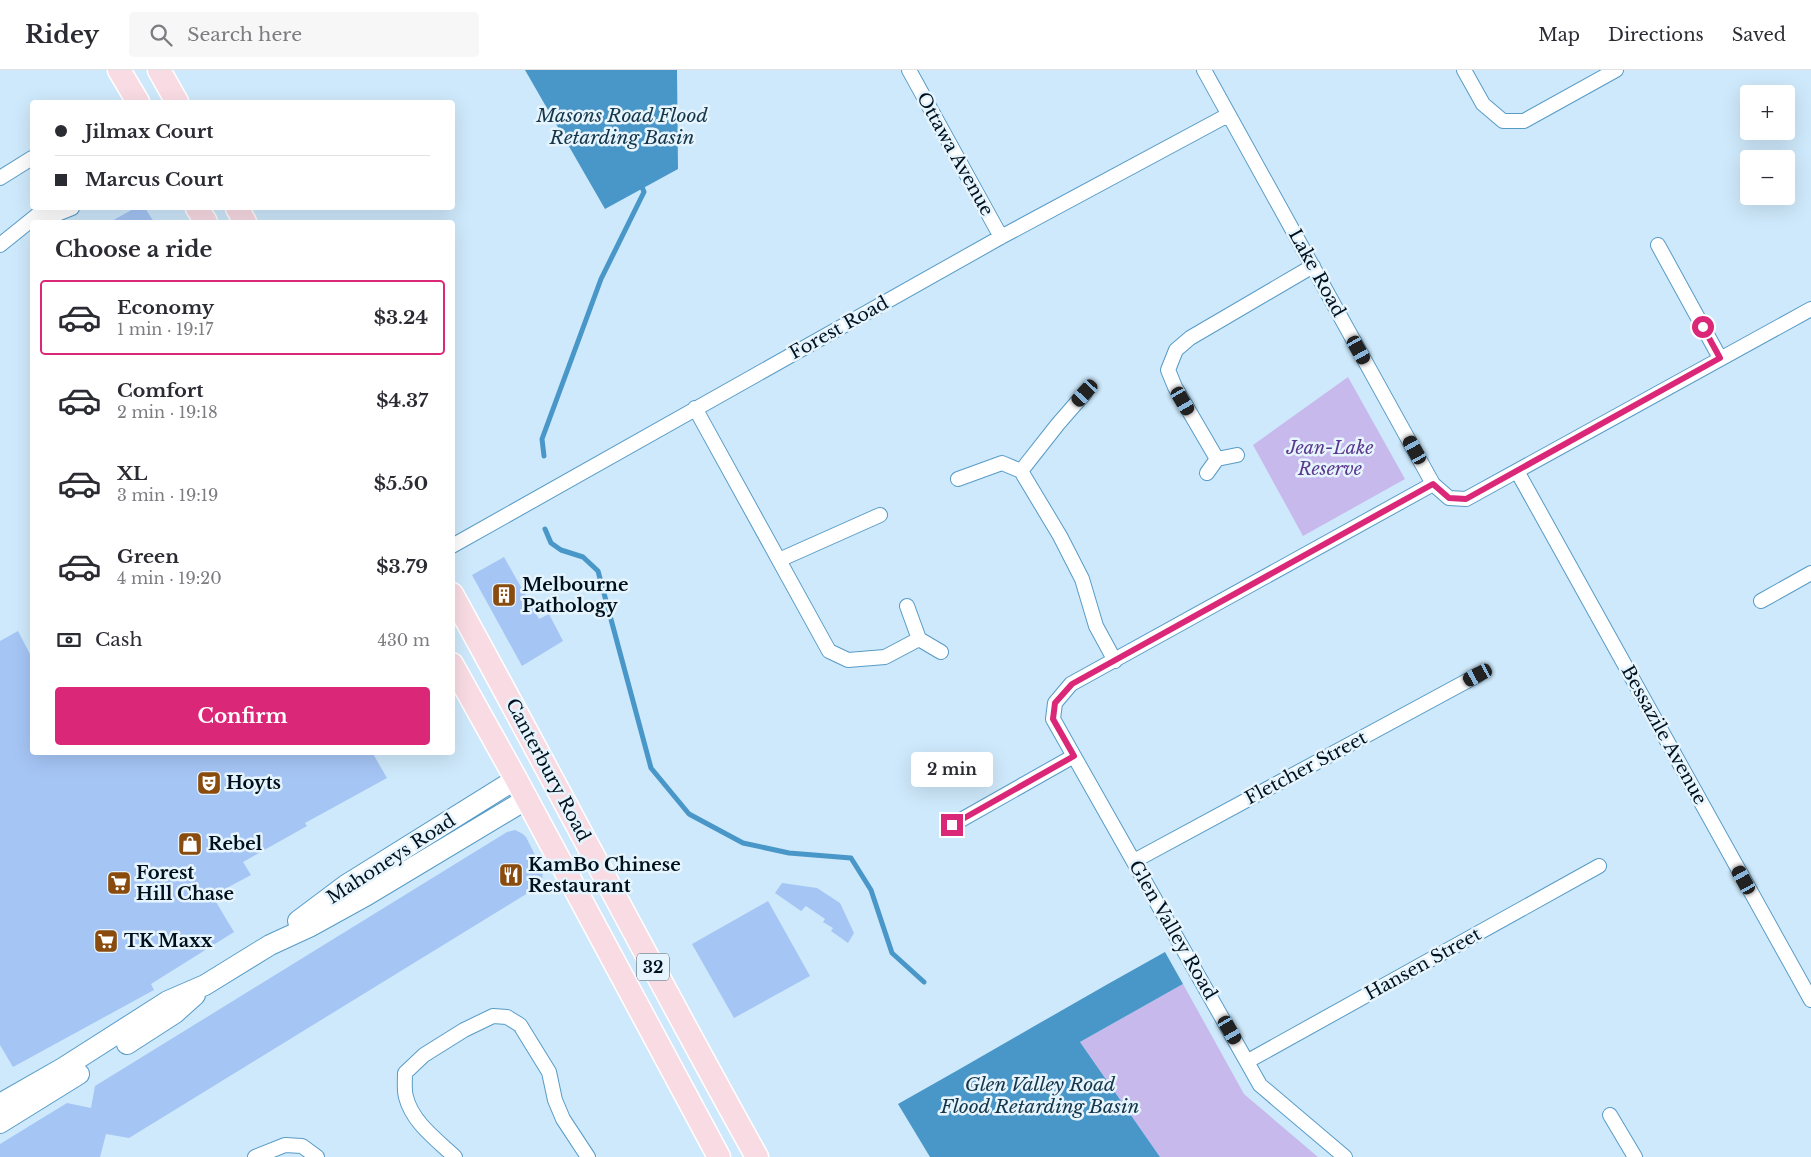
<!DOCTYPE html>
<html lang="en">
<head>
<meta charset="utf-8">
<style>
  body { margin:0; font-family:"Libre Baskerville",serif; background:#f7f7f7; color:#2b2b33; height:100vh; display:flex; flex-direction:column; font-size:19px; white-space:nowrap }
  * { box-sizing:border-box; margin:0 }
  p { font-size:16px; color:#7c7c81 }
  .icon { flex:none; width:28px; height:28px; fill:none; stroke:currentColor; stroke-width:2; stroke-linecap:round; stroke-linejoin:round }
  .map { position:relative; flex:1; overflow:hidden }
  .drawer { position:absolute; left:30px; top:150px; width:425px; height:535px; display:flex; flex-direction:column; background:#fff; border-radius:5px; box-shadow:0 5px 20px #0002 }
  .drawer>* { flex:none }
  .guide { position:absolute; left:30px; top:30px; width:425px; height:110px; border-radius:5px; box-shadow:0 5px 20px #0002; display:grid; align-content:center; height:110px; padding:0 25px; background:#fff }
  .controls { position:absolute; left:1740px; top:15px; display:grid; gap:10px }
  .controls a { display:grid; place-items:center; width:55px; height:55px; border-radius:5px; background:#fff; box-shadow:0 5px 20px #0002; font-size:25px }
  .end { position:absolute; width:22px; height:22px; margin:-11px; border:6px solid #db2777; background:#fff; box-shadow:0 0 0 2px #fff }
  .from { border-radius:50% }
  .bubble { position:absolute; height:35px; border-radius:5px; background:#fff; box-shadow:0 5px 20px #0002; font-size:16px; font-weight:800; line-height:35px; text-align:center }
  .car { position:absolute; width:15px; height:30px; margin:-15px -8px; border-radius:6px; box-shadow:0 0 4px 1px #0007; background:linear-gradient(#222 24%,#8ab4d8 0 40%,#222 0 76%,#8ab4d8 0 86%,#222 0) }
  .guide b { display:flex; align-items:center; gap:18px; height:48px; font-size:19px }
  .guide b+b { border-top:1px solid #e1e1e2 }
  .guide i { width:12px; height:12px; background:#2b2b33 }
  ul { padding:0; list-style:none }
  li { display:flex; align-items:center; gap:15px; height:75px; margin:0 10px 8px; padding:0 15px; border:2px solid transparent; border-radius:5px }
  li div { flex:1 }
  li b { display:block; font-size:19px }
  li em { font-style:normal; font-weight:800 }
  li.on { border-color:#db2777 }
  li>.icon { width:45px; height:45px; stroke-width:1.5 }
  h2 { padding:0 25px; font-size:22px; line-height:60px }
  .pay { display:flex; align-items:center; gap:12px; height:55px; padding:0 25px; font-size:19px }
  .pay p { margin-inline-start:auto }
  .button { display:flex; gap:10px; margin-top:auto; padding:10px 25px }
  .button a { flex:1; height:58px; border-radius:5px; background:#db2777; color:#fff; font-size:20px; font-weight:800; line-height:58px; text-align:center }
  header { display:flex; align-items:center; gap:30px; box-sizing:border-box; height:70px; padding:0 25px; background:#fff; border-bottom:1px solid #e1e1e2 }
  header strong { font-size:24px }
  nav { display:flex; gap:28px; margin-inline-start:auto; font-size:18px }
  .search { width:350px; height:45px; background:#f7f7f7; display:flex; align-items:center; gap:12px; box-sizing:border-box; padding:0 18px; border-radius:5px; color:#7c7c81; font-size:19px }
  .map>svg:first-child { display:block }
  .green { fill:#c8b9ed }
  .water { fill:#4997c8 }
  .lines { fill:none; stroke-linecap:round; stroke-linejoin:round }
  .stream { stroke:#4997c8; stroke-width:5 }
  .building { fill:#a5c5f5 }
  .minor-casing { stroke:#579bc7; stroke-width:16 }
  .secondary-casing { stroke:#579bc7; stroke-width:22 }
  .primary-casing { stroke:#fff; stroke-width:25 }
  .minor { stroke:#fff; stroke-width:14 }
  .secondary { stroke:#fff; stroke-width:20 }
  .primary { stroke:#f9dbe4; stroke-width:22 }
  .route { stroke:#db2777; stroke-width:6 }
  .labels { text-anchor:middle; dominant-baseline:central; stroke-width:5; stroke-linejoin:round; paint-order:stroke }
  .shield { fill:#e6f4fd; stroke:#455561; stroke-width:1 }
  .shield-label { font-size:16px; font-weight:bold; fill:#00111e }
  .street-label { font-size:18px; fill:#00111e; stroke:#e6f4fd }
  .park-label { font-size:18px; font-style:italic; fill:#5a388d; stroke:#e6f4fd }
  .poi-label { font-size:18px; font-weight:bold; fill:#00111e; stroke:#e6f4fd; text-anchor:start }
  .water-label { font-size:19px; font-style:italic; fill:#14364b; stroke:#e6f4fd }
</style>
</head>
<body>
<header>
<strong>Ridey</strong>
<div class="search"><svg class="icon" aria-label="search" viewBox="0 0 24 24"><circle cx="10" cy="10" r="6"/><path d="M15 15l6 6"/></svg>Search here</div>
<nav><a>Map</a><a>Directions</a><a>Saved</a></nav>
</header>
<div class="map">
<svg width="1811" height="1087" viewBox="0 0 1811 1087">
  <rect width="100%" height="100%" fill="#cee9fb"/>
  <path class="green" d="M 1348,307 L 1405,409 L 1303,466 L 1253,375 Z
    M 1183,914 L 1244,1024 L 1318,1087 L 1160,1087 L 1080,972 Z"/>
  <path class="water" d="M 525,0 L 677,0 L 678,99 L 605,139 Z
    M 1165,882 L 1183,914 L 1080,972 L 1160,1087 L 930,1087 L 898,1034 C 987,984 1075,932 1165,882 Z"/>
  <g class="lines">
    <path class="stream" d="M 544,386 L 542,369 L 601,209 L 644,122 L 640,112
      M 545,459 L 551,473 L 561,480 L 583,487 L 598,501 L 651,698 L 689,744 L 743,773 L 789,783 L 851,788 L 871,820 L 892,883 L 924,912"/>
  </g>
  <path class="building" d="M 135,138 L 145,138 L 154,152 L 110,152 Z
    M 504,487 L 539,549 L 549,544 L 563,571 L 522,596 L 472,505 Z
    M 18,561 L 32,588 L 32,682 L 372,682 L 387,708 L 305,753 L 307,756 L 243,792 L 251,805 L 223,820 L 227,825 L 216,832 L 234,862 L 151,914 L 154,920 L 13,997 L 0,975 L 0,571 Z
    M 515,760 L 523,764 L 526,767 L 543,801 L 542,810 L 536,818 L 129,1068 L 106,1064 L 100,1087 L 0,1087 L 0,1074 L 67,1033 L 91,1038 L 95,1016 L 507,762 Z
    M 782,813 L 817,818 L 840,833 L 854,863 L 848,873 L 831,861 L 833,858 L 823,852 L 825,849 L 806,836 L 801,841 L 775,823 Z
    M 768,831 L 810,906 L 734,948 L 692,874 Z"/>
  <g class="lines">
    <defs>
      <path id="minor" d="M 909,0 L 1001,167
        M 1204,0 L 1433,414 L 1449,428 L 1466,429 L 1811,239
        M 1464,0 L 1483,34 L 1503,51 L 1524,51 L 1616,0
        M 0,108 L 32,88
        M 37,152 L 72,138
        M 0,175 L 46,138
        M 1658,175 L 1720,288
        M 695,338 L 829,581 L 848,590 L 885,587 L 919,569
        M 1217,389 L 1175,317 L 1168,300 L 1176,280 L 1190,268 L 1313,196
        M 1021,401 L 1060,466 L 1082,509 L 1096,556 L 1115,591
        M 1517,401 L 1811,930
        M 1207,403 L 1217,389 L 1237,385
        M 958,409 L 1002,393 L 1021,401 L 1058,354 L 1085,323
        M 452,476 L 1001,167 L 1228,45
        M 779,490 L 880,445
        M 1761,531 L 1811,503
        M 907,536 L 919,569 L 941,582
        M 952,755 L 1074,686
        M 1134,791 L 1478,605
        M 1248,991 L 1599,796
        M 1610,1045 L 1635,1087
        M 255,1087 L 285,1075 L 302,1076 L 317,1087
        M 455,1087 C 437,1070 412,1052 406,1027 C 404,1020 405,1011 405,1003 L 424,985 L 464,960 L 493,946 L 507,947 L 520,955 L 549,1002 L 555,1030 L 563,1049 L 588,1087
        M 1345,1087 L 1260,1015 L 1053,649 L 1055,633 L 1071,614 L 1433,414"/>
      <path id="secondary" d="M 298,851 L 346,815 L 516,709
        M 127,974 L 175,943 L 195,925
        M 0,1034 L 63,998 L 168,931 L 205,915 L 270,875 L 309,857 L 367,825 L 527,729
        M 0,1053 L 79,1004"/>
      <path id="primary" d="M 119,0 L 138,32
        M 159,0 L 177,32
        M 197,138 L 206,152
        M 237,138 L 245,152
        M 452,524 C 555,711 653,901 757,1087
        M 452,594 L 516,709 L 719,1087"/>
    </defs>
    <use href="#minor" class="minor-casing"/>
    <use href="#secondary" class="secondary-casing"/>
    <use href="#primary" class="primary-casing"/>
    <use href="#minor" class="minor"/>
    <use href="#secondary" class="secondary"/>
    <use href="#primary" class="primary"/>
  </g>
  <g class="lines">
    <path class="route" d="M 952,755 L 1074,686 L 1053,649 L 1055,633 L 1072,614 L 1433,414 L 1449,428 L 1466,429 L 1720,288 L 1703,257"/>
  </g>
  <defs>
    <symbol id="building-square" viewBox="-11 -11 22 22"><rect x="-9" y="-9" width="18" height="18" rx="4" fill="#894c0e" stroke="#e6f4fd"/><path d="M-4-6H4V6H1V3H-1V6H-4ZM-2.5-4.3h1.7v1.8h-1.7ZM.8-4.3h1.7v1.8H.8ZM-2.5-1h1.7V.8h-1.7ZM.8-1h1.7V.8H.8Z" fill="#fff"/></symbol>
    <symbol id="theatre-square" viewBox="-11 -11 22 22"><rect x="-9" y="-9" width="18" height="18" rx="4" fill="#894c0e" stroke="#e6f4fd"/><path d="M-5-5.5Q0-4 5-5.5V0Q5 5 0 6Q-5 5-5 0ZM-3.3-2.5H-1v1.5H-3.3ZM1-2.5H3.3v1.5H1ZM-2.8 1Q0 5.5 2.8 1Z" fill="#fff"/></symbol>
    <symbol id="shop-square" viewBox="-11 -11 22 22"><rect x="-9" y="-9" width="18" height="18" rx="4" fill="#894c0e" stroke="#e6f4fd"/><path d="M-5-2.5h2.3a2.7 3.5 0 0 1 5.4 0H5L5.5 6h-11ZM-1.5-2.5h3a1.5 2.3 0 0 0-3 0Z" fill="#fff"/></symbol>
    <symbol id="restaurant-square" viewBox="-11 -11 22 22"><rect x="-9" y="-9" width="18" height="18" rx="4" fill="#894c0e" stroke="#e6f4fd"/><path d="M-5-6h1v4h1v-4h1v4h1v-4h1v5L-1.5 .5V6h-2V.5L-5-1ZM5-6V6H3V1.5H1.5Q1.5-4 5-6Z" fill="#fff"/></symbol>
    <symbol id="supermarket-square" viewBox="-11 -11 22 22"><rect x="-9" y="-9" width="18" height="18" rx="4" fill="#894c0e" stroke="#e6f4fd"/><path d="M-6-5.5h2.5l.6 2H6L4.5 2H-2.5L-4.4-4H-6ZM-1.5 3.2a1.3 1.3 0 1 0 .1 0ZM3 3.2a1.3 1.3 0 1 0 .1 0Z" fill="#fff"/></symbol>
  </defs>
  <g fill-rule="evenodd">
    <use href="#building-square" x="490" y="511" width="28" height="28"/>
    <use href="#theatre-square" x="195" y="699" width="28" height="28"/>
    <use href="#shop-square" x="176" y="760" width="28" height="28"/>
    <use href="#restaurant-square" x="497" y="791" width="28" height="28"/>
    <use href="#supermarket-square" x="105" y="799" width="28" height="28"/>
    <use href="#supermarket-square" x="92" y="857" width="28" height="28"/>
  </g>
  <g class="labels">
    <rect class="shield" x="637" y="883.5" width="32" height="27" rx="4"/>
    <g class="shield-label">
      <text x="653" y="897">32</text>
    </g>
    <g class="street-label">
      <text transform="translate(955 84) rotate(61)">Ottawa Avenue</text>
      <text transform="translate(1317 203) rotate(61)">Lake Road</text>
      <text transform="translate(839 258) rotate(-29)">Forest Road</text>
      <text transform="translate(1664 665) rotate(61)">Bessazile Avenue</text>
      <text transform="translate(1306 698) rotate(-28)">Fletcher Street</text>
      <text transform="translate(548 700) rotate(62)">Canterbury Road</text>
      <text transform="translate(391 789) rotate(-33)">Mahoneys Road</text>
      <text transform="translate(1173 860) rotate(60)">Glen Valley Road</text>
      <text transform="translate(1423 894) rotate(-29)">Hansen Street</text>
    </g>
    <g class="park-label">
      <text x="1330" y="378">Jean-Lake<tspan x="1330" dy="21">Reserve</tspan></text>
    </g>
    <g class="poi-label">
      <text x="522" y="515">Melbourne<tspan x="522" dy="21">Pathology</tspan></text>
      <text x="226" y="713">Hoyts</text>
      <text x="208" y="774">Rebel</text>
      <text x="528" y="795">KamBo Chinese<tspan x="528" dy="21">Restaurant</tspan></text>
      <text x="136" y="803">Forest<tspan x="136" dy="21">Hill Chase</tspan></text>
      <text x="124" y="871">TK Maxx</text>
    </g>
    <g class="water-label">
      <text x="622" y="45">Masons Road Flood<tspan x="622" dy="22">Retarding Basin</tspan></text>
      <text x="1040" y="1014">Glen Valley Road<tspan x="1040" dy="22">Flood Retarding Basin</tspan></text>
    </g>
  </g>
</svg>
<div class="controls">
<a>+</a>
<a>−</a>
</div>
<i class="end from" style="left:1703px;top:257px"></i>
<i class="end" style="left:952px;top:755px"></i>
<div class="bubble" style="left:911px;top:682px;width:82px">2 min</div>
<i class="car" style="left:1359px;top:280px;rotate:151deg"></i>
<i class="car" style="left:1085px;top:323px;rotate:222deg"></i>
<i class="car" style="left:1183px;top:331px;rotate:150deg"></i>
<i class="car" style="left:1415px;top:380px;rotate:331deg"></i>
<i class="car" style="left:1478px;top:605px;rotate:242deg"></i>
<i class="car" style="left:1744px;top:810px;rotate:331deg"></i>
<i class="car" style="left:1230px;top:960px;rotate:150deg"></i>
<div class="guide">
<b><i class="from"></i>Jilmax Court</b>
<b><i></i>Marcus Court</b>
</div>
<section class="drawer">
<h2>Choose a ride</h2>
<ul>
<li class="on"><svg class="icon" aria-label="car" viewBox="0 0 24 24"><path d="M5 17H2v-5l4-1 3-4h7l3 4 3 1v5h-3M9 17h6M6 11h13"/><circle cx="7" cy="17" r="2"/><circle cx="17" cy="17" r="2"/></svg><div><b>Economy</b><p>1 min · 19:17</p></div><em>$3.24</em></li>
<li><svg class="icon" aria-label="car" viewBox="0 0 24 24"><path d="M5 17H2v-5l4-1 3-4h7l3 4 3 1v5h-3M9 17h6M6 11h13"/><circle cx="7" cy="17" r="2"/><circle cx="17" cy="17" r="2"/></svg><div><b>Comfort</b><p>2 min · 19:18</p></div><em>$4.37</em></li>
<li><svg class="icon" aria-label="car" viewBox="0 0 24 24"><path d="M5 17H2v-5l4-1 3-4h7l3 4 3 1v5h-3M9 17h6M6 11h13"/><circle cx="7" cy="17" r="2"/><circle cx="17" cy="17" r="2"/></svg><div><b>XL</b><p>3 min · 19:19</p></div><em>$5.50</em></li>
<li><svg class="icon" aria-label="car" viewBox="0 0 24 24"><path d="M5 17H2v-5l4-1 3-4h7l3 4 3 1v5h-3M9 17h6M6 11h13"/><circle cx="7" cy="17" r="2"/><circle cx="17" cy="17" r="2"/></svg><div><b>Green</b><p>4 min · 19:20</p></div><em>$3.79</em></li>
</ul>
<div class="pay"><svg class="icon" aria-label="cash" viewBox="0 0 24 24"><path d="M3 7h18v10H3z"/><circle cx="12" cy="12" r="2"/></svg>Cash<p>430 m</p></div>
<div class="button"><a>Confirm</a></div>
</section>
</div>
</body>
</html>
